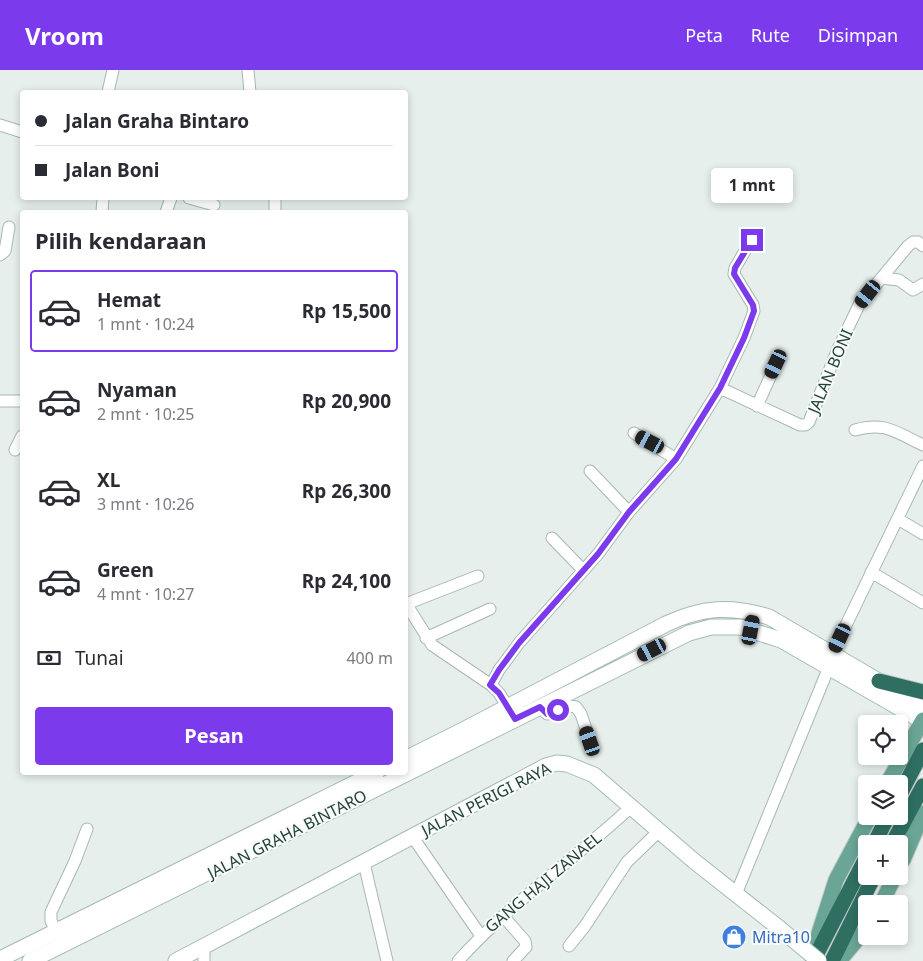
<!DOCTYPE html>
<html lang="id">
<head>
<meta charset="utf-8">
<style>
  body { margin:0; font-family:"Noto Sans",sans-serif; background:#f2f2f3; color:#2b2b33; height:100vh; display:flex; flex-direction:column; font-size:19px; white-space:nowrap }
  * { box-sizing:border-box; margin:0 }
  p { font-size:16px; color:#7c7c81 }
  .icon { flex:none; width:28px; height:28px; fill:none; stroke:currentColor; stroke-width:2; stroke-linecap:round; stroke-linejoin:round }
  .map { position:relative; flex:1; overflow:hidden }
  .panel { position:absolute; left:20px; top:140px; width:388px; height:565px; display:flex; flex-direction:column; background:#fff; border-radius:5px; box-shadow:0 2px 8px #0003 }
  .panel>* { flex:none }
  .top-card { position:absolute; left:20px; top:20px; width:388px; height:110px; border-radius:5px; box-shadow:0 2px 8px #0003; display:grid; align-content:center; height:110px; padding:0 15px; background:#fff }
  .tools { position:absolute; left:858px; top:645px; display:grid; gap:10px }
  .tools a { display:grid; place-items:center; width:50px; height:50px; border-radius:5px; background:#fff; box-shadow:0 2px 8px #0003; font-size:25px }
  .end { position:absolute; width:22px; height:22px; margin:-11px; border:6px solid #7c3aed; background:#fff; box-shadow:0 0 0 2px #fff }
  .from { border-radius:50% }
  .bubble { position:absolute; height:35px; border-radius:5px; background:#fff; box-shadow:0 2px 8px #0003; font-size:16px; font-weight:700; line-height:35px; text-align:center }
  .car { position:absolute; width:15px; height:30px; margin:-15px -8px; border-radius:6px; box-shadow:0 0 4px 1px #0007; background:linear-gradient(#222 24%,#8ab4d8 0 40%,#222 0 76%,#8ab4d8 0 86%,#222 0) }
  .top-card b { display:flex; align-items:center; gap:18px; height:48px; font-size:19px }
  .top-card b+b { border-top:1px solid #e1e1e2 }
  .top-card i { width:12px; height:12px; background:#2b2b33 }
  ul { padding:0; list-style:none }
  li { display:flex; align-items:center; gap:15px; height:82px; margin:0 10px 8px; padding:0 5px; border:2px solid transparent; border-radius:5px }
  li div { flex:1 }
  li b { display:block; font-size:19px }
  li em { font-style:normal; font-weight:700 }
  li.active { border-color:#7c3aed }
  li>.icon { width:45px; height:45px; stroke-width:1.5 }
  h2 { padding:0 15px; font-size:22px; line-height:60px }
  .pay { display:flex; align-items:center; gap:12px; height:55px; padding:0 15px; font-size:19px }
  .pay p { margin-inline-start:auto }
  .primary-button { display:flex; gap:10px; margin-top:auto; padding:10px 15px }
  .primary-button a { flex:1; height:58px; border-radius:5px; background:#7c3aed; color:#fff; font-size:20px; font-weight:700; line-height:58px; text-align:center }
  header { display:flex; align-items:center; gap:30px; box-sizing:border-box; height:70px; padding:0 25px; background:#7c3aed; color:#fff }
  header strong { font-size:24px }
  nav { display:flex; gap:28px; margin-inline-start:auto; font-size:18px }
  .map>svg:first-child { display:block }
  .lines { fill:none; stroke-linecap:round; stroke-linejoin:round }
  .street-casing { stroke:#a8b8b2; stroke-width:13 }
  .secondary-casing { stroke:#a4bbb3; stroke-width:17 }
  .primary-casing { stroke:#c2cac8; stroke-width:17 }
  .highway-casing { stroke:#c2cac8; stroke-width:17 }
  .street { stroke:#fff; stroke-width:11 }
  .secondary { stroke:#fff; stroke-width:15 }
  .primary { stroke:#6aa596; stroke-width:15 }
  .highway { stroke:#2f6f62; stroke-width:15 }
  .secondary-bridge-casing { stroke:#a4bbb3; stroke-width:17; stroke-linecap:butt }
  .secondary-bridge { stroke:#fff; stroke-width:15 }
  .route { stroke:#7c3aed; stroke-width:6 }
  .labels { text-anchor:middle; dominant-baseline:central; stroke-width:4; stroke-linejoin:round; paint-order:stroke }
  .street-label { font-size:16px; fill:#24423a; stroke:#f7fbf9 }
  .shop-label { font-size:16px; fill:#366cbe; stroke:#f7fbf9; text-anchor:start }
</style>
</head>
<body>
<header>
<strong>Vroom</strong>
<nav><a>Peta</a><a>Rute</a><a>Disimpan</a></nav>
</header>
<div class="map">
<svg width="923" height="891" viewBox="0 0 923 891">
  <rect width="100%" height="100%" fill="#e6efeb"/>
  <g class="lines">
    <defs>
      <path id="street" d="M 248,0 L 250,22
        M 108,22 L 113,0
        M 0,55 L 22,62
        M 189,128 L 214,135
        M 102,142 L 103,128
        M 166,142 L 171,128
        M 275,142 L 275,128
        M 0,185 L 5,181 L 9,157
        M 881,208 L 899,210 L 913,220 L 923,214
        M 720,318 L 800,355 L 805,355 L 809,352 L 837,281 L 859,235 L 908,176 L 913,172 L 918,172 L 923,176
        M 0,331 L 22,331
        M 757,336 L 776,294
        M 855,360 C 885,351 897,363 923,375
        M 634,363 L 676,389
        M 15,380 L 22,366
        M 590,401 L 629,442
        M 898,449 L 923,464
        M 552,468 L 583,500
        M 871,502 L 923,533
        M 405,532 L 432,575 L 491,615 L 499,623 L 512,644
        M 406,534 L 478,506
        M 426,568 L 490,539
        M 832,584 L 923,396
        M 491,615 L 499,600 L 519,573 L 598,484 L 629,442 L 676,389 L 720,318 L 744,268 L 754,241 L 753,235 L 734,204 L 735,198 L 752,169
        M 540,637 L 547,644 L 570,636 L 576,637 L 581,644 L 590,671
        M 412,766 L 481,866
        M 364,793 L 387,891
        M 736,824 L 829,597
        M 503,846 L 525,871 L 526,877 L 513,891
        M 56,861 L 51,851 L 51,842 L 75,791 L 87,759
        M 569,876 L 585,856 L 627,792 L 659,761
        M 204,878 L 204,891
        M 458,891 C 511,832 574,790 631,737"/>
      <path id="secondary" d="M 405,689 L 465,659 L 666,554 C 702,537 731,535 769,547 L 923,637
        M 0,889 L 377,702
        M 30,891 L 689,563 L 711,557 L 740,557 L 781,570 L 922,651
        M 176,891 L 546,696 L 557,693 L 567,694 L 594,705 L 694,791 L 779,858"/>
      <path id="primary" d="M 887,714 L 923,650
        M 903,790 L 923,743
        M 881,834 L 895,806
        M 812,885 L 836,810 L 870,746
        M 839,891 L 866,859"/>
      <path id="highway" d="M 879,611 L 923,622
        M 899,726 L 923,680
        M 874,774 L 888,746
        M 892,774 L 923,716
        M 813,891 L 866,788
        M 832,891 L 874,806"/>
    </defs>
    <use href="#street" class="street-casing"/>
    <use href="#secondary" class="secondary-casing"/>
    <use href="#primary" class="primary-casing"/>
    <use href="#highway" class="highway-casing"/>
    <use href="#street" class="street"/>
    <use href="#secondary" class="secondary"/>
    <use href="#primary" class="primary"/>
    <use href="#highway" class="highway"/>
    <defs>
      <path id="secondary-bridge" d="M 779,858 L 819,891"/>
    </defs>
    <use href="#secondary-bridge" class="secondary-bridge-casing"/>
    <use href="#secondary-bridge" class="secondary-bridge"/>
  </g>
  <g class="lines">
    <path class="route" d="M 558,640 L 547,644 L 540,637 L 515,649 L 499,623 L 490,615 L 499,600 L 519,573 L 598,484 L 629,442 L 676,389 L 720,318 L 744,268 L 754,241 L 753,235 L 734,204 L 735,198 L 752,170"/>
  </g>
  <defs>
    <symbol id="shop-disc" viewBox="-11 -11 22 22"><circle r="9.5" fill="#3f7fe0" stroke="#f7fbf9"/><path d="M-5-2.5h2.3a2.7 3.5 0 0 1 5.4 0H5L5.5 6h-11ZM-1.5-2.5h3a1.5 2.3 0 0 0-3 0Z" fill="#fff"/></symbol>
  </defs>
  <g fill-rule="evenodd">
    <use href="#shop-disc" x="720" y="853" width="28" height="28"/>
  </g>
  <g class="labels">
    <g class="street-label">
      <text transform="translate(830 301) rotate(-67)">JALAN BONI</text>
      <text transform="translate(486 729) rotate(-27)">JALAN PERIGI RAYA</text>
      <text transform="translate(287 764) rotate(-27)">JALAN GRAHA BINTARO</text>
      <text transform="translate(543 812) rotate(-40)">GANG HAJI ZANAEL</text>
    </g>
    <g class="shop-label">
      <text x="752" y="867">Mitra10</text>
    </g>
  </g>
</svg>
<div class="tools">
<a><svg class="icon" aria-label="locate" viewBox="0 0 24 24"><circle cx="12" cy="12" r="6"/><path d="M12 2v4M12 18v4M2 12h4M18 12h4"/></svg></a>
<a><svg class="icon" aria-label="layers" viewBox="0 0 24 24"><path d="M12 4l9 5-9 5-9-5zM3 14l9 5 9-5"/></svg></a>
<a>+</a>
<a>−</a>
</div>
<i class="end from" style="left:558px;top:640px"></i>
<i class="end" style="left:752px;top:170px"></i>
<div class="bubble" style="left:711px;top:98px;width:82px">1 mnt</div>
<i class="car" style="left:868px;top:224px;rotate:218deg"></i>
<i class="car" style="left:776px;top:294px;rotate:205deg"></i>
<i class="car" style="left:650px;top:372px;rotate:298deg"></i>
<i class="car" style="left:751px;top:560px;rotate:11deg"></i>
<i class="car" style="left:840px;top:568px;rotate:205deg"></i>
<i class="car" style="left:652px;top:580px;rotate:243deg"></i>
<i class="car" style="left:590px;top:671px;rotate:341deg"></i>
<div class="top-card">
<b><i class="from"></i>Jalan Graha Bintaro</b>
<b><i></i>Jalan Boni</b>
</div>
<section class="panel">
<h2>Pilih kendaraan</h2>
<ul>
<li class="active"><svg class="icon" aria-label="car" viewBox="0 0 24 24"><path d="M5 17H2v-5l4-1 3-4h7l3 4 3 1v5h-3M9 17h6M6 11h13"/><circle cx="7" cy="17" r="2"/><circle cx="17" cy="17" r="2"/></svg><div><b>Hemat</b><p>1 mnt · 10:24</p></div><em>Rp 15,500</em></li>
<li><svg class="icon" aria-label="car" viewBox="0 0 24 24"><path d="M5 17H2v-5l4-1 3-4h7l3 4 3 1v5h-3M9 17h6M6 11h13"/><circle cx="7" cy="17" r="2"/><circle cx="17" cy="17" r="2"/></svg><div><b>Nyaman</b><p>2 mnt · 10:25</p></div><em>Rp 20,900</em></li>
<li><svg class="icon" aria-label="car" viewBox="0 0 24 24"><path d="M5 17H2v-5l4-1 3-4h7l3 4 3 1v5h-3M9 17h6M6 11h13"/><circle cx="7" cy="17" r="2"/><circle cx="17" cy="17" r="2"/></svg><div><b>XL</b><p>3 mnt · 10:26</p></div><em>Rp 26,300</em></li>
<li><svg class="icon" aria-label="car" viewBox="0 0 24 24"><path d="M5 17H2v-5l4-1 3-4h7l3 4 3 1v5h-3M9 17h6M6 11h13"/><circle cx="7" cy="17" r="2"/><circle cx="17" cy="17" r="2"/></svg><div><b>Green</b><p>4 mnt · 10:27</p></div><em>Rp 24,100</em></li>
</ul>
<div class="pay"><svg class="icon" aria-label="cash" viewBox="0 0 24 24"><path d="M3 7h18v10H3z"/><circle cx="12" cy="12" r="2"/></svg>Tunai<p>400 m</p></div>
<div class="primary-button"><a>Pesan</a></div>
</section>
</div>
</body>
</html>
